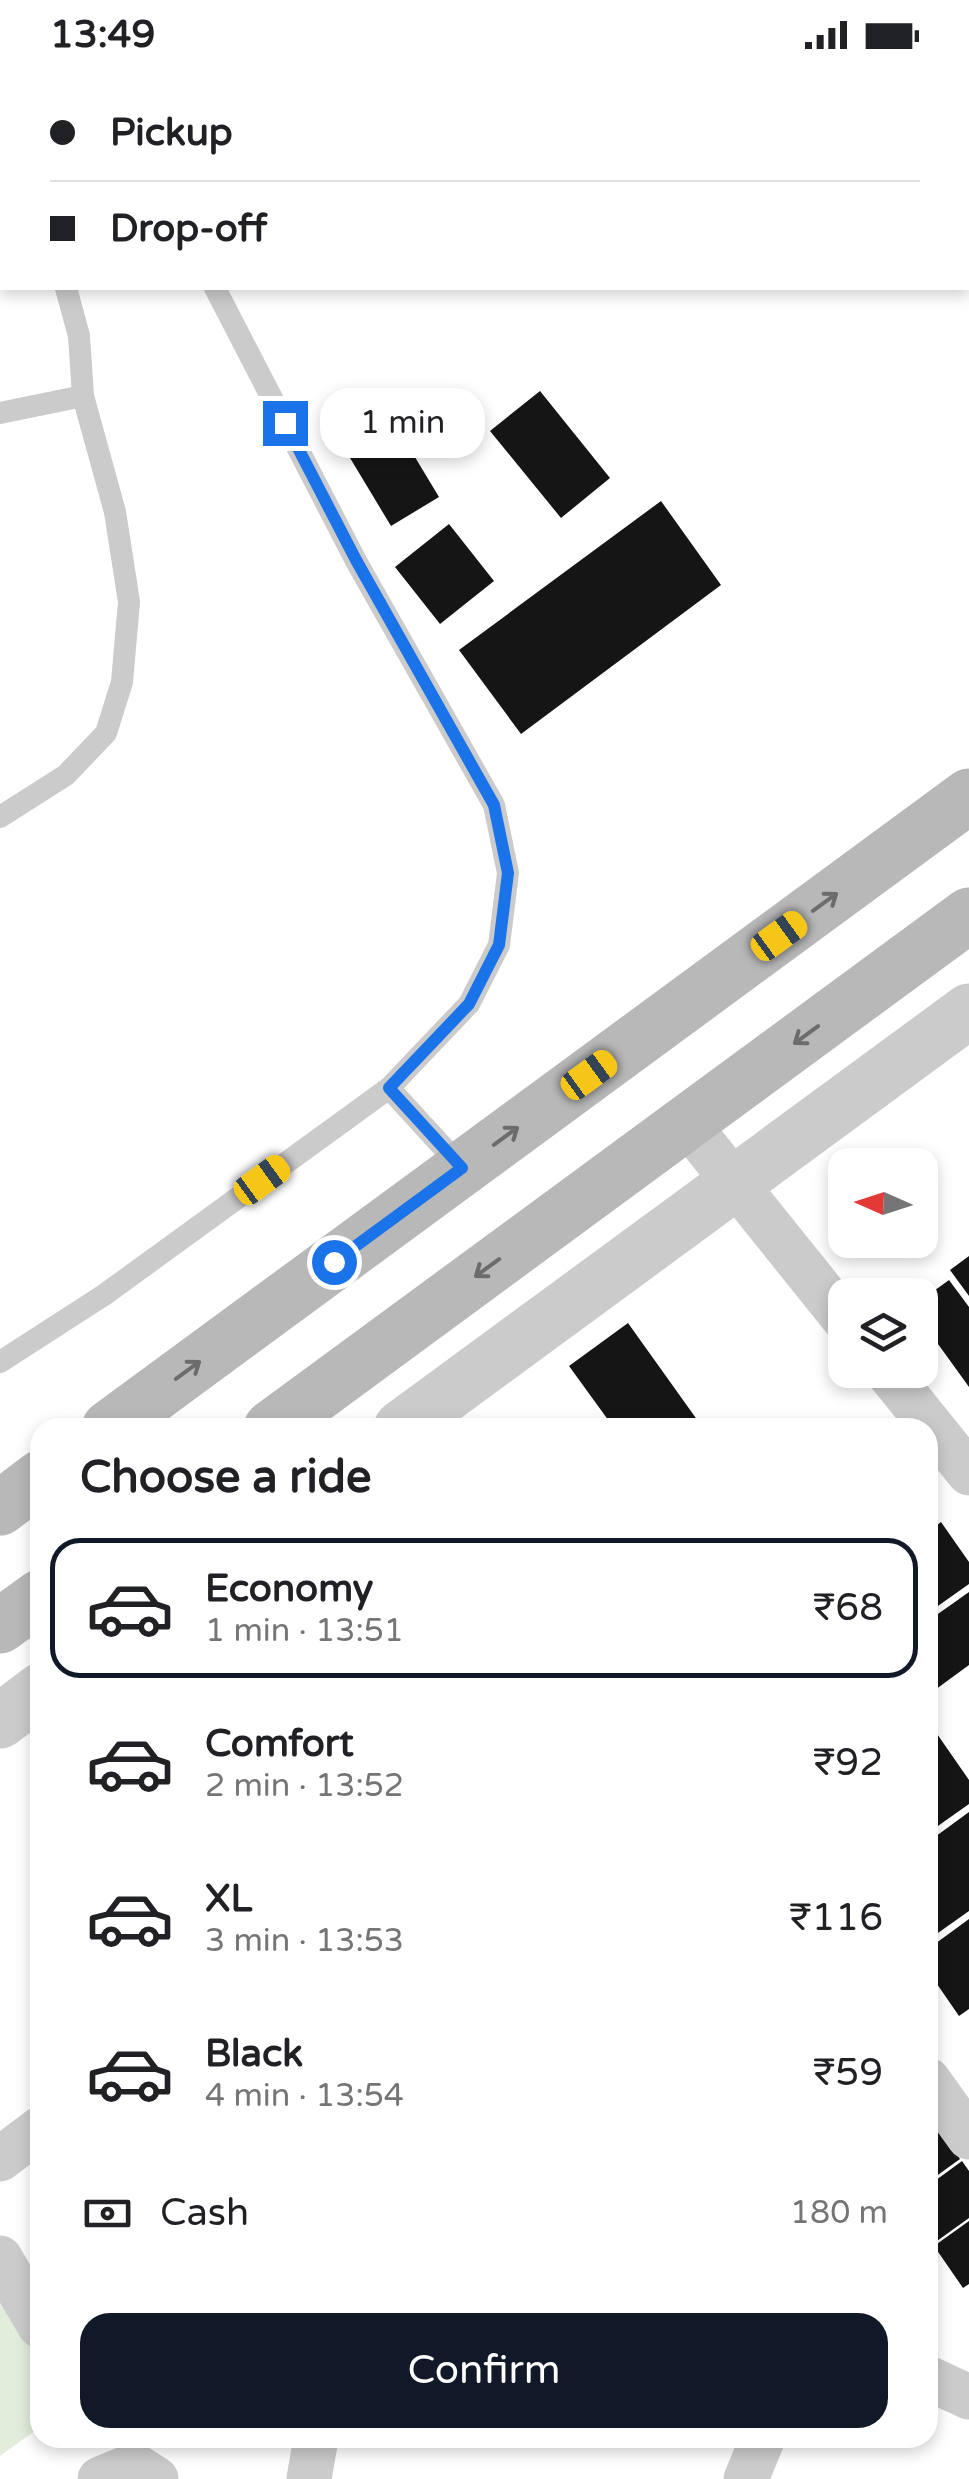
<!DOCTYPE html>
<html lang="en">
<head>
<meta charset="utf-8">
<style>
  body { margin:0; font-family:"Varela Round",sans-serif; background:#f2f2f2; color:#202124; height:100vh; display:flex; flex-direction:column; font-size:38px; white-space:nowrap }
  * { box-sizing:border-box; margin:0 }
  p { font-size:32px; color:#757577 }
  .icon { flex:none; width:55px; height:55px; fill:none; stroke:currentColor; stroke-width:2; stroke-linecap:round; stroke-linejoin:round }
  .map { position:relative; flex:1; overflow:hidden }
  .drawer { position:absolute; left:30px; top:1348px; width:908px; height:1030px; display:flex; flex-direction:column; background:#fff; border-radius:30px; box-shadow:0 5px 15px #0003 }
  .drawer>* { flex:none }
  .guide { position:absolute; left:0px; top:0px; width:970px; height:220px; box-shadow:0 5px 15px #0003; display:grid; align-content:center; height:220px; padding:0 50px; background:#fff }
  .needle { width:65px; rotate:273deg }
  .tools { position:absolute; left:828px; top:1078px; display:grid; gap:20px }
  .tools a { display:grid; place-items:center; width:110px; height:110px; border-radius:20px; background:#fff; box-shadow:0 5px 15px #0003; font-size:50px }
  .end { position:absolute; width:45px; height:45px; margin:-22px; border:12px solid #1a73e8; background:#fff; box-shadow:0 0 0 5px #fff }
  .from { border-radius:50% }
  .bubble { position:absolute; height:70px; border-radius:30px; background:#fff; box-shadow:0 5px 15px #0003; font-size:32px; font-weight:600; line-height:70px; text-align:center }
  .car { position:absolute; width:30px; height:60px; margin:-30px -15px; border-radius:12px; box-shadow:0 0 8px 2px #0007; background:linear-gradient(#f5c518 24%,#345 0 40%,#f5c518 0 76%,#345 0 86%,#f5c518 0) }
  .guide b { display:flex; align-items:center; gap:35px; height:95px; font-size:38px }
  .guide b+b { border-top:2px solid #e0e0e0 }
  .guide i { width:25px; height:25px; background:#202124 }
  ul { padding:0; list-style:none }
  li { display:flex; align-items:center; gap:30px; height:140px; margin:0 20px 15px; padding:0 30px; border:5px solid transparent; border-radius:30px }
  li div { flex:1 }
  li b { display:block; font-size:38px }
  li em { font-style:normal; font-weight:600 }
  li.active { border-color:#111827 }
  li>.icon { width:90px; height:90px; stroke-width:1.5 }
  h2 { padding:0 50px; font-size:45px; line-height:120px }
  .pay { display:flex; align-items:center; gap:25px; height:110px; padding:0 50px; font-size:38px }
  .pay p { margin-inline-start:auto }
  .cta { display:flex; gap:20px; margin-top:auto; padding:20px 50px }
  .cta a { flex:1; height:115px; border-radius:30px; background:#111827; color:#fff; font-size:40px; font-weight:600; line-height:115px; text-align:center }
  .status { display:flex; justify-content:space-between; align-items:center; height:70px; padding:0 50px; background:#fff; direction:ltr }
  .status svg { height:28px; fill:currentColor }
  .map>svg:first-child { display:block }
  .green { fill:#e2eddb }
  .building { fill:#151515 }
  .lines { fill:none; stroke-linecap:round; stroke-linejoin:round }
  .service { stroke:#cbcbcb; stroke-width:22 }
  .minor { stroke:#cbcbcb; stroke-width:45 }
  .tertiary { stroke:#cbcbcb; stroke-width:55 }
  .secondary { stroke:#b8b8b8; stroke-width:55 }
  .oneway { stroke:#6c6c6c }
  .route { stroke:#1a73e8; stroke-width:12 }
</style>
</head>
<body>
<div class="status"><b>13:49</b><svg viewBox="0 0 49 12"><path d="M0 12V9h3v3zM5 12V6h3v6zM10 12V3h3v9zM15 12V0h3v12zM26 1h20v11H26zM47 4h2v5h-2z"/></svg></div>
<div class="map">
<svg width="969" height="2409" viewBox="0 0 969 2409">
  <rect width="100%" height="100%" fill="#fff"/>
  <path class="green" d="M 0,2209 L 40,2263 L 40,2357 L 0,2386 Z"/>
  <path class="building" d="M 540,321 L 610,408 L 561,448 L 490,361 Z
    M 380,329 L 439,427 L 391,456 L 332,358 Z
    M 661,431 L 721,515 L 521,664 L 459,580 Z
    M 449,454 L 494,511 L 440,554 L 395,497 Z
    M 969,1186 L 969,1226 L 950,1200 Z
    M 949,1210 L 969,1237 L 969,1317 L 920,1249 L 920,1231 Z
    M 628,1253 L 703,1358 L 614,1358 L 569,1296 Z
    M 941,1452 L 969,1492 L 969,1514 L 928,1543 L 928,1462 Z
    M 969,1522 L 969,1595 L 928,1625 L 928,1551 Z
    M 935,1661 L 969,1710 L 969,1734 L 928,1763 L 928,1666 Z
    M 969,1742 L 969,1841 L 928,1870 L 928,1772 Z
    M 969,1849 L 969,1939 L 959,1946 L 928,1901 L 928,1879 Z
    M 931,2046 L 960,2089 L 928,2112 L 928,2048 Z
    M 962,2091 L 969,2101 L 969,2148 L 930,2176 L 928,2116 Z
    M 969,2151 L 969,2214 L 963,2218 L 934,2176 Z"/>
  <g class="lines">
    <path class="service" d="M 72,0 L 75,2
      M 0,131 L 2,133
      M 0,343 L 83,326
      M 0,747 L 66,705 L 106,663 L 122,612 L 129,532 L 115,442 L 83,326 L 79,266 L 66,218
      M 389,1018 L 462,1098
      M 0,1292 L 104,1225 L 389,1018 L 469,934 L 499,875 L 508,803 L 494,735 L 356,491 L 215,218"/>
    <path class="minor" d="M 686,1052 L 845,1250
      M 886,1300 L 969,1403
      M 928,2010 L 969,2067
      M 0,2089 L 40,2059
      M 0,2188 L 40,2256
      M 928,2308 L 969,2327
      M 100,2409 L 134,2395 L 156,2409
      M 309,2409 L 316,2368
      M 746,2409 L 763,2368"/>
    <path class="tertiary" d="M 401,1358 L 969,941
      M 0,1651 L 40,1621"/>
    <path class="secondary" d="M 109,1358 L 969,726
      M 271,1358 L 969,845
      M 0,1438 L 40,1408
      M 0,1556 L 40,1527"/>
  </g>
  <defs><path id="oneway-shaft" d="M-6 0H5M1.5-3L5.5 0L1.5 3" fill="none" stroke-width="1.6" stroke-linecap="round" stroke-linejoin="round" transform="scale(2.5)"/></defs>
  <g class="oneway">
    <use href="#oneway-shaft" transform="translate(825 832) rotate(-36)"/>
    <use href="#oneway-shaft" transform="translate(806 965) rotate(144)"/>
    <use href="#oneway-shaft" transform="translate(506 1066) rotate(-36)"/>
    <use href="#oneway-shaft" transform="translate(487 1198) rotate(144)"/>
    <use href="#oneway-shaft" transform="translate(188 1300) rotate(-36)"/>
  </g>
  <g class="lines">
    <path class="route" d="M 285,353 L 356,490 L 494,735 L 508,803 L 499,875 L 469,934 L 389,1018 L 462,1098 L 334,1192"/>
  </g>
</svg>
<div class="tools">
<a><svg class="needle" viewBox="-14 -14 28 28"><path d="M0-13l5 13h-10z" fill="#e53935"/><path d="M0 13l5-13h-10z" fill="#757577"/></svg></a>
<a><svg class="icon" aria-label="layers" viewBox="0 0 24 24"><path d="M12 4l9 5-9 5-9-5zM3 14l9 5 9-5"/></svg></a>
</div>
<i class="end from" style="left:334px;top:1192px"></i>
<i class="end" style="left:285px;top:353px"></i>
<div class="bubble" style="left:320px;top:318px;width:165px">1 min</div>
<i class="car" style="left:779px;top:866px;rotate:54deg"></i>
<i class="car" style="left:589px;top:1005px;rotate:54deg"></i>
<i class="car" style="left:262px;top:1110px;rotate:54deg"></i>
<div class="guide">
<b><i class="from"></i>Pickup</b>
<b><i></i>Drop-off</b>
</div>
<section class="drawer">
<h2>Choose a ride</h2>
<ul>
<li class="active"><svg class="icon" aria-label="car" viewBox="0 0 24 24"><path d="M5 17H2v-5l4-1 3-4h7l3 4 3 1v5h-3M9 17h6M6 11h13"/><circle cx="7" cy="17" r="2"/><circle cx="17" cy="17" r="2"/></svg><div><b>Economy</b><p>1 min · 13:51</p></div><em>₹68</em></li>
<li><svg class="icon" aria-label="car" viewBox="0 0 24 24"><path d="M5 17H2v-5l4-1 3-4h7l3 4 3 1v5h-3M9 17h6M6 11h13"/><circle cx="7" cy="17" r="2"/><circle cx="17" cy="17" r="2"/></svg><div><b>Comfort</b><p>2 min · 13:52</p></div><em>₹92</em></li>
<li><svg class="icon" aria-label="car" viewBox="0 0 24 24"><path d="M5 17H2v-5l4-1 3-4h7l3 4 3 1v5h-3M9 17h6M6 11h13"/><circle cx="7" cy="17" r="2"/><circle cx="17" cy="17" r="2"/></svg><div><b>XL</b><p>3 min · 13:53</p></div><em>₹116</em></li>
<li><svg class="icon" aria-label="car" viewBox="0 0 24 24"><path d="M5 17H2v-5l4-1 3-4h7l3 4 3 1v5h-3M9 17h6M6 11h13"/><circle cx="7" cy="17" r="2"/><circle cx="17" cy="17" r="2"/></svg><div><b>Black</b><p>4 min · 13:54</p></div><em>₹59</em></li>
</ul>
<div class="pay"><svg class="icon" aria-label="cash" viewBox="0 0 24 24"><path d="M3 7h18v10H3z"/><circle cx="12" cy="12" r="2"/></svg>Cash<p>180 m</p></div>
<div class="cta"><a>Confirm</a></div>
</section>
</div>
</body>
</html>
